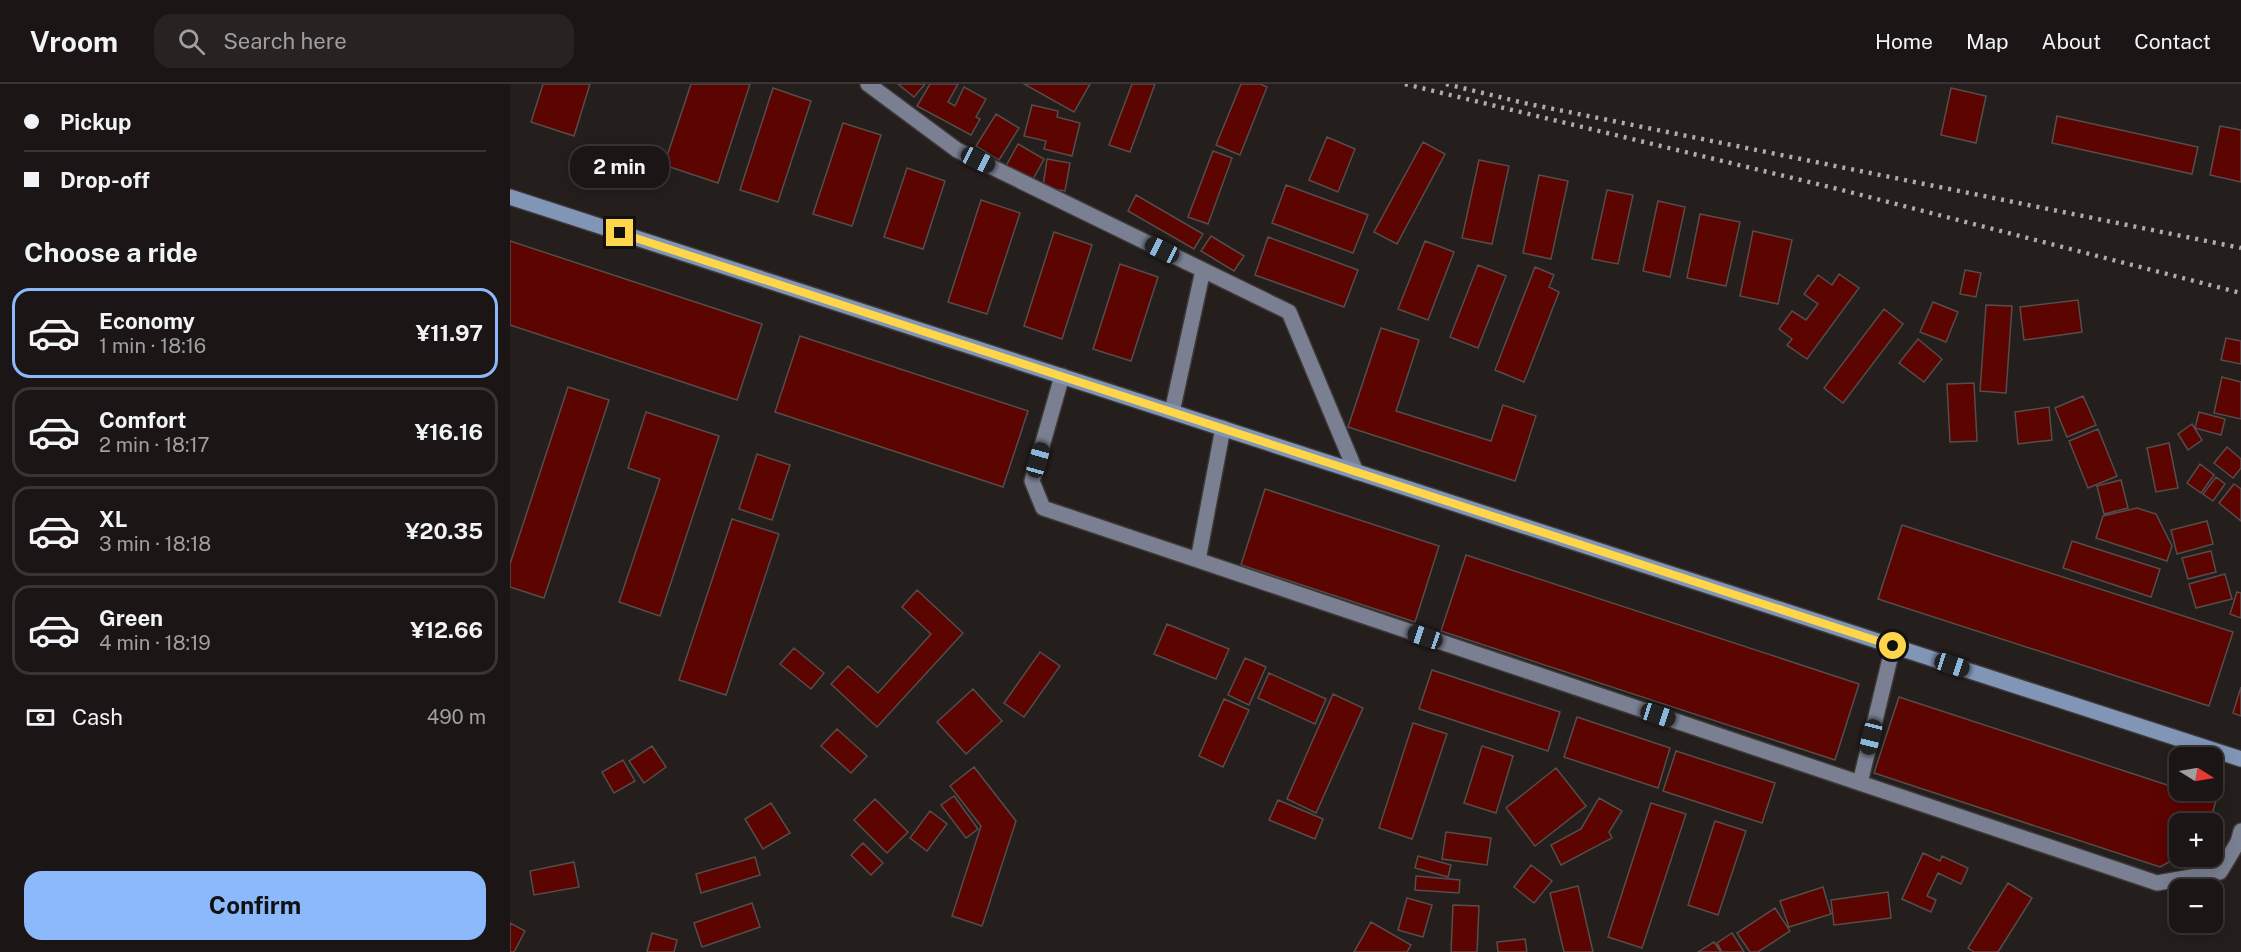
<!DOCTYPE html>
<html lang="en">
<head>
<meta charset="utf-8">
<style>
  body { margin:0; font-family:"Public Sans",sans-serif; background:#282322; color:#f1f3f6; height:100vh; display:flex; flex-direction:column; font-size:22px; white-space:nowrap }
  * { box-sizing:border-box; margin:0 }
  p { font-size:20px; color:#a09fa0 }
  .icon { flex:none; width:33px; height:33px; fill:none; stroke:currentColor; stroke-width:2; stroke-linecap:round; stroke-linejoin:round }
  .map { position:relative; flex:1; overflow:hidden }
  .panel { display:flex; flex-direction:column; background:#1b1615; width:510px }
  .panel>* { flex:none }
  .hud { display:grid; align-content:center; height:132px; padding:0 24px; background:#1b1615 }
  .needle { width:39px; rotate:101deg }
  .tools { position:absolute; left:1659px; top:663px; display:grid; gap:12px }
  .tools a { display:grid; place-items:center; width:54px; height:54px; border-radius:12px; background:#1b1615; box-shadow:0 3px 15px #0003,0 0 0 2px #393534; font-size:30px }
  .end { position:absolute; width:27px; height:27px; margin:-14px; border:8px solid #ffd54a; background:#111; box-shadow:0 0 0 3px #111 }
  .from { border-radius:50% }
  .bubble { position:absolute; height:42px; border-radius:18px; background:#1b1615; box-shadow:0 3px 15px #0003,0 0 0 2px #393534; font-size:20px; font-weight:700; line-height:42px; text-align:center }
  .car { position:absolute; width:18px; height:36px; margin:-18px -9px; border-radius:8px; box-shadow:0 0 4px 2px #0007; background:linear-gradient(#222 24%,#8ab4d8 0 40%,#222 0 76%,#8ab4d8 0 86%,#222 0) }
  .hud b { display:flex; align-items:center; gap:21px; height:57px; font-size:22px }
  .hud b+b { border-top:2px solid #393534 }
  .hud i { width:15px; height:15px; background:#f1f3f6 }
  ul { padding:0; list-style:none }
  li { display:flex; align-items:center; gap:18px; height:90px; margin:0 12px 9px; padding:0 12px; border:3px solid #393534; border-radius:18px }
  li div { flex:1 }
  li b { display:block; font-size:22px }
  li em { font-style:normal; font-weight:700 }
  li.on { border-color:#8cb9fc }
  li>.icon { width:54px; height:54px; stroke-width:1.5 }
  h2 { padding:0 24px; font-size:27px; line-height:72px }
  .pay { display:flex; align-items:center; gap:15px; height:66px; padding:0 24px; font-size:22px }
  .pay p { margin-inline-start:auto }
  .cta { display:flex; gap:12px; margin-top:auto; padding:12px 24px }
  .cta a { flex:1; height:69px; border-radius:18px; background:#8cb9fc; color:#111; font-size:24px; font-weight:700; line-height:69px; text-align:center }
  header { display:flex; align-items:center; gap:36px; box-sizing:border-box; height:84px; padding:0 30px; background:#1b1615; border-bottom:2px solid #393534 }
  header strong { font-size:28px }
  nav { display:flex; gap:33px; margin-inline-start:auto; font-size:21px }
  .search { width:420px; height:54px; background:#282322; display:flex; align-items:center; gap:15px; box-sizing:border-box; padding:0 21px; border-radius:18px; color:#a09fa0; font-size:22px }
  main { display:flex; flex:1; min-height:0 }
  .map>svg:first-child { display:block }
  .building { fill:#5c0400; stroke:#544d4c; stroke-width:1.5 }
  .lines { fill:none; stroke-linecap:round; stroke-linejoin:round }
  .secondary-casing { stroke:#3e3938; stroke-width:18 }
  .primary-casing { stroke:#3e3938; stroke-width:18 }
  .secondary { stroke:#7a8091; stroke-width:15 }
  .primary { stroke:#8195b7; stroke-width:15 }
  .rail { stroke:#b1acab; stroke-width:4.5; stroke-dasharray:3 6; stroke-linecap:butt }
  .route { stroke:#ffd54a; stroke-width:8 }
</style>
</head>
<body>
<header>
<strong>Vroom</strong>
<div class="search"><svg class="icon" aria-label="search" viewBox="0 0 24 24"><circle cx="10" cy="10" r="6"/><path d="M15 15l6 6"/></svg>Search here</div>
<nav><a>Home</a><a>Map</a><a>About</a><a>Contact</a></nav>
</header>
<main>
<section class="panel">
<div class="hud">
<b><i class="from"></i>Pickup</b>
<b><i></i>Drop-off</b>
</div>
<h2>Choose a ride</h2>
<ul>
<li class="on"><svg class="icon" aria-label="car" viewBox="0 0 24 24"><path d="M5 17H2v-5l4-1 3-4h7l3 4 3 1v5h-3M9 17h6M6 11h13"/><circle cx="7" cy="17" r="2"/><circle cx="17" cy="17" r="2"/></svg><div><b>Economy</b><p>1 min · 18:16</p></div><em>¥11.97</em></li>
<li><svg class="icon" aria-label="car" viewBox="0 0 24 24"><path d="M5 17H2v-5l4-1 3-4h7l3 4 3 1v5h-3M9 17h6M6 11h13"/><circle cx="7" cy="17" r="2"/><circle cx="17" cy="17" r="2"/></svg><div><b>Comfort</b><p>2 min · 18:17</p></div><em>¥16.16</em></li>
<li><svg class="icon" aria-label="car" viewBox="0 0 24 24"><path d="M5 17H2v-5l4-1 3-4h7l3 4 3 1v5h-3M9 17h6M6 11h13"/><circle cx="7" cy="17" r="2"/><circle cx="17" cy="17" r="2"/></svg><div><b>XL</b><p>3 min · 18:18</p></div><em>¥20.35</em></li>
<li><svg class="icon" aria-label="car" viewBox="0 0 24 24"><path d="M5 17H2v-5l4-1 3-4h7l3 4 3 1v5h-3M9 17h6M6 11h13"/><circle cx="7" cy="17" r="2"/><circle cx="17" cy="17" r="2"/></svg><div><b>Green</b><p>4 min · 18:19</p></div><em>¥12.66</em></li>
</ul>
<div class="pay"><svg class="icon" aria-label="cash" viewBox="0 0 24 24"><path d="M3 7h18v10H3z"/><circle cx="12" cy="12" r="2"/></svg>Cash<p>490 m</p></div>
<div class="cta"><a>Confirm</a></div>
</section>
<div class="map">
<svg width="1731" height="868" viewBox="0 0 1731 868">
  <rect width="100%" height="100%" fill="#241e1c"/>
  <path class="building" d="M 33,0 L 80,0 L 64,52 L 21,38 Z
    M 181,0 L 240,0 L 208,99 L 154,81 Z
    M 388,0 L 415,0 L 404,13 Z
    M 420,0 L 448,0 L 438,18 L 445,22 L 454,3 L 476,15 L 466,33 L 470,35 L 461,51 L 407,22 Z
    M 514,0 L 580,0 L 564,28 Z
    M 622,0 L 645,0 L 620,68 L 599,61 Z
    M 731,0 L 750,0 L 757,3 L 730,71 L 706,61 Z
    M 263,4 L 301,17 L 268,118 L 230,106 Z
    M 1441,4 L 1476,12 L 1466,59 L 1431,51 Z
    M 522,21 L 548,27 L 547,33 L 570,39 L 562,72 L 534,65 L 536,57 L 514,52 Z
    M 486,30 L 509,44 L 489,76 L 466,62 Z
    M 1547,32 L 1688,63 L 1682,90 L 1542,59 Z
    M 333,39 L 371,51 L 342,142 L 303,130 Z
    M 1710,42 L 1731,46 L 1731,98 L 1700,91 Z
    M 817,53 L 845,65 L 828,108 L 799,96 Z
    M 913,58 L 935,70 L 887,160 L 864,148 Z
    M 508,60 L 534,75 L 522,97 L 496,82 Z
    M 703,67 L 722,74 L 698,140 L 678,133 Z
    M 537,75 L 560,79 L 555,107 L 533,103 Z
    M 969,76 L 999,82 L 982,160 L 952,154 Z
    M 397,84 L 435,97 L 413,165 L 374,153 Z
    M 1029,91 L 1058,97 L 1041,175 L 1013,169 Z
    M 776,101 L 858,131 L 843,169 L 762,139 Z
    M 1097,106 L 1123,111 L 1108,180 L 1082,175 Z
    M 626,111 L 693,150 L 684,165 L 618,127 Z
    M 471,116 L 510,129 L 477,230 L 438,218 Z
    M 1148,117 L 1175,123 L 1160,193 L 1133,187 Z
    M 1190,130 L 1230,138 L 1216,202 L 1177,194 Z
    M 1243,147 L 1282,156 L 1268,220 L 1230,212 Z
    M 544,148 L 582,161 L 552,255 L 514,242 Z
    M 701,152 L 734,172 L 724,187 L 691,167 Z
    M 758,153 L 848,186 L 834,223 L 745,191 Z
    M 0,157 L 252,240 L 227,316 L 0,241 Z
    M 915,157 L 944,168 L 918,236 L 888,225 Z
    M 610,180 L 648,193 L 621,277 L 583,265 Z
    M 968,181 L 996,192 L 968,264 L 940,253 Z
    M 1025,183 L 1044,191 L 1039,203 L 1049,208 L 1014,298 L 985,286 Z
    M 1455,186 L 1471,189 L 1466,213 L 1450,210 Z
    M 1329,190 L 1349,204 L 1297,275 L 1277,261 L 1282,255 L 1269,245 L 1282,227 L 1296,236 L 1308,220 L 1294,210 L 1308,191 L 1322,201 Z
    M 1568,216 L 1572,248 L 1514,256 L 1510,223 Z
    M 1423,218 L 1448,228 L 1436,258 L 1410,248 Z
    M 1476,221 L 1502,222 L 1496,309 L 1470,307 Z
    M 1374,225 L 1393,240 L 1333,319 L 1314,304 Z
    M 871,244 L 909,256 L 886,327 L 981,357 L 993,321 L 1026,332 L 1005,397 L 838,343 Z
    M 290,252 L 518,327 L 493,403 L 265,328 Z
    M 1716,254 L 1731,257 L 1731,280 L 1711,276 Z
    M 1408,255 L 1432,275 L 1414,298 L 1389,279 Z
    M 1712,293 L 1731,298 L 1731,335 L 1704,329 Z
    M 1464,299 L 1467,357 L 1440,358 L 1437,300 Z
    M 58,303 L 99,316 L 34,514 L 0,503 L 0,480 Z
    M 1573,312 L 1586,341 L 1557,353 L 1545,324 Z
    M 1539,323 L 1542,356 L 1508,360 L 1505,328 Z
    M 136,328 L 209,352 L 150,532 L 109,518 L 150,395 L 118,384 Z
    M 1689,328 L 1715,335 L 1711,351 L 1685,344 Z
    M 1682,340 L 1692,356 L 1678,366 L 1668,350 Z
    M 1588,345 L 1607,392 L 1578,404 L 1559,357 Z
    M 1659,359 L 1668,404 L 1646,408 L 1637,364 Z
    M 1717,363 L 1731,375 L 1731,384 L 1723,394 L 1704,379 Z
    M 247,370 L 280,381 L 262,436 L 229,425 Z
    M 1690,380 L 1704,391 L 1691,409 L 1677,399 Z
    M 1706,393 L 1715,400 L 1703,417 L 1693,410 Z
    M 1611,396 L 1618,424 L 1594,430 L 1587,402 Z
    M 1724,400 L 1731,405 L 1731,437 L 1709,419 Z
    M 755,405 L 929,462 L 905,538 L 731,481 Z
    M 1627,424 L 1646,430 L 1662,462 L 1657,477 L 1586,454 L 1593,432 Z
    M 222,435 L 269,450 L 216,611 L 169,596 Z
    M 1697,437 L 1703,460 L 1667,470 L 1661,446 Z
    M 1392,441 L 1723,548 L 1699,622 L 1368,515 Z
    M 1562,457 L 1650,485 L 1641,513 L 1553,484 Z
    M 1701,467 L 1706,488 L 1678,495 L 1672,474 Z
    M 956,471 L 1349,600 L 1325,676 L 931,547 Z
    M 1715,490 L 1722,515 L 1686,524 L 1679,500 Z
    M 407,506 L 453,549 L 367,643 L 321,600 L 338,582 L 368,609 L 421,550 L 392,523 Z
    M 1727,508 L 1731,509 L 1731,534 L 1720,530 Z
    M 657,540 L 719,565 L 706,595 L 644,570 Z
    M 284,564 L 314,589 L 301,605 L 270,580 Z
    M 530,568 L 550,582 L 514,633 L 494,619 Z
    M 735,574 L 756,583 L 739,621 L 718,611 Z
    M 922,586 L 1050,628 L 1038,667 L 909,625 Z
    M 759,589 L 816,615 L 805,640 L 748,614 Z
    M 1731,603 L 1731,632 L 1723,629 Z
    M 463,605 L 492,637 L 456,670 L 427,638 Z
    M 823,610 L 853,624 L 806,729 L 777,715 Z
    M 1389,613 L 1706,717 L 1699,740 L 1670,740 L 1670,772 L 1650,783 L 1364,689 Z
    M 714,615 L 739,626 L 713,683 L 689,672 Z
    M 1067,633 L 1160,664 L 1148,704 L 1054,673 Z
    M 903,639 L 937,650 L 902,755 L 869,744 Z
    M 327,645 L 357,672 L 341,689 L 311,662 Z
    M 142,662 L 156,683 L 134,699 L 119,677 Z
    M 972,662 L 1003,672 L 986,729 L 954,719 Z
    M 1166,667 L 1265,699 L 1252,739 L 1153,707 Z
    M 113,676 L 125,697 L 104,709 L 92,688 Z
    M 464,683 L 506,737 L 472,842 L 442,832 L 471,742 L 440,702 Z
    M 1046,684 L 1076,722 L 1025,762 L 996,724 Z
    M 444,712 L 468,745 L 456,754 L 431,721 Z
    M 1089,714 L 1112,727 L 1099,748 L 1102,754 L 1051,781 L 1041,761 L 1071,745 Z
    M 365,715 L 398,748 L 377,769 L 344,736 Z
    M 768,716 L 813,735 L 805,755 L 759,736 Z
    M 261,719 L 280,749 L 253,765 L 235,735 Z
    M 1141,719 L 1176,730 L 1132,864 L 1098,853 Z
    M 420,727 L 437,740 L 417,767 L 400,754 Z
    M 1205,737 L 1236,747 L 1208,831 L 1178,821 Z
    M 936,748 L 981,754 L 977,781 L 932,775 Z
    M 353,759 L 373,779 L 361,791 L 341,771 Z
    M 1413,769 L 1430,777 L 1432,772 L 1458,784 L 1451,800 L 1428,789 L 1417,812 L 1426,816 L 1421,828 L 1392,815 Z
    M 908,772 L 941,781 L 938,793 L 905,784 Z
    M 245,773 L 250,791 L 191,809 L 186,790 Z
    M 64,778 L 69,803 L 24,811 L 20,787 Z
    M 1021,781 L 1042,797 L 1024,819 L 1004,803 Z
    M 906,792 L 950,796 L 949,809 L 905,806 Z
    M 1498,799 L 1522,814 L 1488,868 L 1464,868 L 1458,864 Z
    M 1068,802 L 1083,868 L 1054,868 L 1040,809 Z
    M 1313,803 L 1321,830 L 1279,843 L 1270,817 Z
    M 1378,808 L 1381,834 L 1324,841 L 1321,816 Z
    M 897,814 L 922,821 L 913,853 L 888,846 Z
    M 242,819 L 250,843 L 192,863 L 184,839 Z
    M 943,821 L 969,822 L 967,868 L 941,868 Z
    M 1265,824 L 1280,847 L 1248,868 L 1240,868 L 1227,849 Z
    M 861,838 L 901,861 L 897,868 L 844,868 Z
    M 0,839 L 15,847 L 4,868 L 0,868 Z
    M 142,849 L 167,856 L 164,868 L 137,868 Z
    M 1222,849 L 1234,868 L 1212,868 L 1207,859 Z
    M 1015,855 L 1017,868 L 988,868 L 987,858 Z
    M 1204,858 L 1211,868 L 1188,868 Z"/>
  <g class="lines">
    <defs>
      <path id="secondary" d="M 358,0 L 447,66 L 779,228 L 846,388
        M 552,292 L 522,397 L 533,424 L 1647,799 L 1710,788 L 1728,758 L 1731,747
        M 662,328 L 693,186
        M 688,476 L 713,344
        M 1350,699 L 1383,562"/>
      <path id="primary" d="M 0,113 L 1731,675"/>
    </defs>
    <use href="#secondary" class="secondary-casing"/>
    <use href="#primary" class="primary-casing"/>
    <use href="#secondary" class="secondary"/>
    <use href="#primary" class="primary"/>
    <path class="rail" d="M 895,0 L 1332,106 L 1731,209
      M 936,0 L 1014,19 L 1731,164"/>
  </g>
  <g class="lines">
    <path class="route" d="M 110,149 L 1383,562"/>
  </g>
</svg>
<div class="tools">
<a><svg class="needle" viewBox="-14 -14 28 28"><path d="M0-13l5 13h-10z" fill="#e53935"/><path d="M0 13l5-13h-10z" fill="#a09fa0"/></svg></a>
<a>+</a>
<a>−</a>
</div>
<i class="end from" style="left:1383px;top:562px"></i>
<i class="end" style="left:110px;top:149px"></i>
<div class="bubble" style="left:60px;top:62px;width:99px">2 min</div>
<i class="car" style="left:468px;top:76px;rotate:116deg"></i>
<i class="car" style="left:652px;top:166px;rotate:296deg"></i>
<i class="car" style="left:528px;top:376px;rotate:16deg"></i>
<i class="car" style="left:915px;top:553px;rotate:289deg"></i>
<i class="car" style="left:1442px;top:581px;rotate:108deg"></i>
<i class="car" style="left:1148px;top:631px;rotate:108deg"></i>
<i class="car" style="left:1361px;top:653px;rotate:194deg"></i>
</div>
</main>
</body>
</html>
